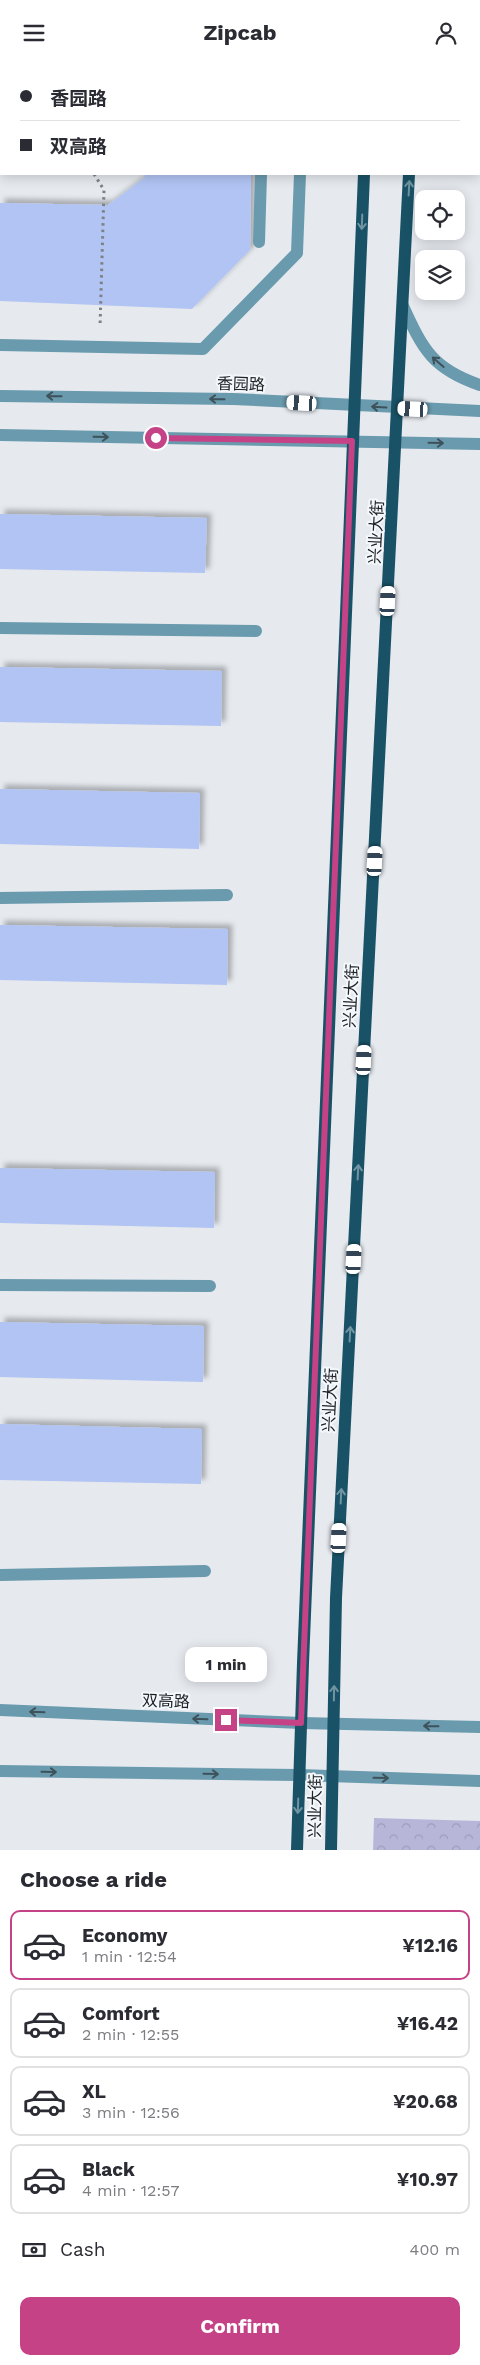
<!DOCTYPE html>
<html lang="en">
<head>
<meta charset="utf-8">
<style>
  body { margin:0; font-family:"Work Sans","Noto Sans SC",sans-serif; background:#f7f7f7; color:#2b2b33; height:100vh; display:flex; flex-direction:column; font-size:19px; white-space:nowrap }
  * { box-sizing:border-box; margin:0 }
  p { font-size:16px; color:#7c7c81 }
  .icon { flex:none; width:28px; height:28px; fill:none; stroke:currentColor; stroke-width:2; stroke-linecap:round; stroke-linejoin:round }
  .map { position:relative; height:1785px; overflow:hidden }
  .panel { display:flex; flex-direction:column; background:#fff; flex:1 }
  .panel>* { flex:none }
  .guide { position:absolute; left:0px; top:0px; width:480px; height:110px; box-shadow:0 2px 12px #0003; display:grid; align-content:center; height:110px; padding:0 20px; background:#fff }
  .tools { position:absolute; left:415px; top:125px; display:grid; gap:10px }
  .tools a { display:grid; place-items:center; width:50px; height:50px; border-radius:10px; background:#fff; box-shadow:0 2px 12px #0003; font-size:25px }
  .end { position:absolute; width:22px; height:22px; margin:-11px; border:6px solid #c64287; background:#fff; box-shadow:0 0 0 2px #fff }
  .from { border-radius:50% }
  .bubble { position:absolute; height:35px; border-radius:10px; background:#fff; box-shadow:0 2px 12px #0003; font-size:16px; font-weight:700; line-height:35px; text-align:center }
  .car { position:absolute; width:15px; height:30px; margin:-15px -8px; border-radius:6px; box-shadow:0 0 4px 1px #0007; background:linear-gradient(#fff 24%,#345 0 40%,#fff 0 76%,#345 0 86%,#fff 0) }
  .guide b { display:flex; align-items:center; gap:18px; height:48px; font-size:19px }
  .guide b+b { border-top:1px solid #e1e1e2 }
  .guide i { width:12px; height:12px; background:#2b2b33 }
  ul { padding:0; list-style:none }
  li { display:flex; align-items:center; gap:15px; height:70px; margin:0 10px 8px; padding:0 10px; border:2px solid #e1e1e2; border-radius:10px }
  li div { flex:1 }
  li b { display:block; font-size:19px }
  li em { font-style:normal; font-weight:700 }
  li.active { border-color:#c64287 }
  li>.icon { width:45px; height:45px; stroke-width:1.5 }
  h2 { padding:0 20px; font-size:22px; line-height:60px }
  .pay { display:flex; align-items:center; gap:12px; height:55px; padding:0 20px; font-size:19px }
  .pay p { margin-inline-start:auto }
  .button { display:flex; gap:10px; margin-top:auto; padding:10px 20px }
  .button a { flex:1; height:58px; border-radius:10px; background:#c64287; color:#fff; font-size:20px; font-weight:700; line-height:58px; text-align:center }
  header { display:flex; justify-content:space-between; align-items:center; height:65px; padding:0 20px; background:#fff; font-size:22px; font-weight:700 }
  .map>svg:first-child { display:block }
  .built { fill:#d4dee8 }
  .park { fill:url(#park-crowns) }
  .building { fill:#b1c4f3; filter:url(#shadow) }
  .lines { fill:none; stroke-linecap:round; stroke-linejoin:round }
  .path { stroke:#7e8184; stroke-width:3; stroke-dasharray:2.5 4; stroke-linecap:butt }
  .minor { stroke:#6a9aad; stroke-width:12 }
  .major { stroke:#195266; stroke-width:12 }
  .oneway { stroke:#7094a2 }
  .oneway2 { stroke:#3e525b }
  .route { stroke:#c64287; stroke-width:6 }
  .labels { text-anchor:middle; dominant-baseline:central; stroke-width:4; stroke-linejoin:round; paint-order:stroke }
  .street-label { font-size:16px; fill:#202224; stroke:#f3f8fc }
</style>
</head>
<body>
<header><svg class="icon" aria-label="menu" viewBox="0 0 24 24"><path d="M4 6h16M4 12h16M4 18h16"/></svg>Zipcab<svg class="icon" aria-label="person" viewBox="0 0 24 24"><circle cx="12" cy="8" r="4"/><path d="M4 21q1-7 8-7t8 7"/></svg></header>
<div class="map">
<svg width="480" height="1785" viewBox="0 0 480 1785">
  <defs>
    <pattern id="park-crowns" width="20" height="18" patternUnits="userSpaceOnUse" patternTransform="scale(1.25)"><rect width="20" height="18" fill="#b8b6d8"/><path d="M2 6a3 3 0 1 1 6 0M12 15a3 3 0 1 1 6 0" fill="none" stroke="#9e9cb9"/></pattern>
    <filter id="shadow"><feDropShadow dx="4.5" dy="-4.5" stdDeviation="2.5" flood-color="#0004"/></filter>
  </defs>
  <rect width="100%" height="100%" fill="#e6eaef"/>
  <path class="built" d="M 0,0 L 97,0 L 1,1 L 1,70 Z"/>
  <path class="park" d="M 374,1753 L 480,1756 L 480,1785 L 373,1785 Z"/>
  <path class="building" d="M 145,109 L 251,109 L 250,185 L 192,244 L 0,236 L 0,138 L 108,140 L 145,112 Z
    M 0,449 L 207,453 L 205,508 L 0,504 Z
    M 0,602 L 222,606 L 221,661 L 0,657 Z
    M 0,724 L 200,728 L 199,784 L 0,779 Z
    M 0,860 L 228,864 L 227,920 L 0,915 Z
    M 0,1103 L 215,1107 L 214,1163 L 0,1158 Z
    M 0,1257 L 204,1261 L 203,1317 L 0,1312 Z
    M 0,1359 L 202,1364 L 201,1419 L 0,1415 Z"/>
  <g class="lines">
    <path class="path" d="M 94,109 L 104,125 L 100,262"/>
    <path class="minor" d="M 127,1 L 127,0
      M 263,1 L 263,0
      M 304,1 L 304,0
      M 0,95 L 1,95
      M 259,177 L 261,109
      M 403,241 C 423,285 433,304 480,320
      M 0,280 L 203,284 L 297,188 L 300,109
      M 0,331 L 233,334 L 480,346
      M 0,370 L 480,379
      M 0,563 L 256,566
      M 0,833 L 227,830
      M 0,1220 L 210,1221
      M 0,1510 L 205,1506
      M 0,1645 L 301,1658 L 480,1662
      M 0,1706 L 299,1710 L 480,1716"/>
    <path class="major" d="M 368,1 L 368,0
      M 414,1 L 414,0
      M 297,1785 L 303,1598 L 364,109
      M 331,1785 L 336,1533 L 409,109"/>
  </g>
  <defs><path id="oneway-shaft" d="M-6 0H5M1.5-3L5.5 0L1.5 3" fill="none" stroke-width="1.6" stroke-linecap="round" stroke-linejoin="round" transform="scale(1.25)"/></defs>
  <g class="oneway">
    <use href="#oneway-shaft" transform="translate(409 123) rotate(-87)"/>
    <use href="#oneway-shaft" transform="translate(362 157) rotate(92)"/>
    <use href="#oneway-shaft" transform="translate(358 1107) rotate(-87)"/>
    <use href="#oneway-shaft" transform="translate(350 1269) rotate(-87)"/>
    <use href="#oneway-shaft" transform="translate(341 1431) rotate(-87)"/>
    <use href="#oneway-shaft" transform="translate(334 1628) rotate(-89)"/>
    <use href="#oneway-shaft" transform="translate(298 1741) rotate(92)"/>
  </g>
  <g class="oneway2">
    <use href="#oneway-shaft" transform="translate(438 297) rotate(-139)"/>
    <use href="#oneway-shaft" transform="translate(54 331) rotate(-179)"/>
    <use href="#oneway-shaft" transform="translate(217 334) rotate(-179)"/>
    <use href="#oneway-shaft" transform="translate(379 342) rotate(-177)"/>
    <use href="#oneway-shaft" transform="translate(101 372) rotate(1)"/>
    <use href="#oneway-shaft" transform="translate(436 378) rotate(1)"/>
    <use href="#oneway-shaft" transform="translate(37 1647) rotate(-178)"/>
    <use href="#oneway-shaft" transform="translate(200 1654) rotate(-178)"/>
    <use href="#oneway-shaft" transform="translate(431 1661) rotate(-179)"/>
    <use href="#oneway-shaft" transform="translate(49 1707) rotate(1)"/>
    <use href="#oneway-shaft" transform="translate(211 1709) rotate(1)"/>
    <use href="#oneway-shaft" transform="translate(381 1713) rotate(1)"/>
  </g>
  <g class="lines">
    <path class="route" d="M 156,373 L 352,376 L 301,1658 L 226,1655"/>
  </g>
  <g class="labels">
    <g class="street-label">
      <text transform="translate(241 319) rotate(2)">香园路</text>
      <text transform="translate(376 467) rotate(-87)">兴业大街</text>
      <text transform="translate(351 931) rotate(-87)">兴业大街</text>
      <text transform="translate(330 1335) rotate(-87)">兴业大街</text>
      <text transform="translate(166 1636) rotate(2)">双高路</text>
      <text transform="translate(315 1741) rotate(-89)">兴业大街</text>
    </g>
  </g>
</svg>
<div class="tools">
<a><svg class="icon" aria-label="locate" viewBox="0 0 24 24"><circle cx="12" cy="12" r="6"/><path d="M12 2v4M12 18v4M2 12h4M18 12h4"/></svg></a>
<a><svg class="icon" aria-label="layers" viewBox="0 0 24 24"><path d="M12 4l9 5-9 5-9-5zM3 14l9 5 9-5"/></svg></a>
</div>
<i class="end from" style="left:156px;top:373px"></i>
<i class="end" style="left:226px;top:1655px"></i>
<div class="bubble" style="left:185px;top:1582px;width:82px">1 min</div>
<i class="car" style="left:302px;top:338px;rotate:273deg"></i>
<i class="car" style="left:413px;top:344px;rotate:273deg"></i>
<i class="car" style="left:388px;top:536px;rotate:3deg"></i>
<i class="car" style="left:375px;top:796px;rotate:3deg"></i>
<i class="car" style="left:364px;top:995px;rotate:3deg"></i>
<i class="car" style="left:354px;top:1194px;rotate:3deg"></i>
<i class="car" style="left:339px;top:1473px;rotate:3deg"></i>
<div class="guide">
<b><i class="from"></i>香园路</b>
<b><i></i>双高路</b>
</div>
</div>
<section class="panel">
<h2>Choose a ride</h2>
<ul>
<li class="active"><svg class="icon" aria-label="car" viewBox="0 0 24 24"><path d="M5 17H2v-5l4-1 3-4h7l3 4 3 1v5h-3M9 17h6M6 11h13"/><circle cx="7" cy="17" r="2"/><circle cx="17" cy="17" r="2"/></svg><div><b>Economy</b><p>1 min · 12:54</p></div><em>¥12.16</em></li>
<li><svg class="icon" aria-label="car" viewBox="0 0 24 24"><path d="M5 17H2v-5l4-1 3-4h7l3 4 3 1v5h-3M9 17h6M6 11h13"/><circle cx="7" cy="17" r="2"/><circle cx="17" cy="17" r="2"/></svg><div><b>Comfort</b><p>2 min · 12:55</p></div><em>¥16.42</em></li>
<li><svg class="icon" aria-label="car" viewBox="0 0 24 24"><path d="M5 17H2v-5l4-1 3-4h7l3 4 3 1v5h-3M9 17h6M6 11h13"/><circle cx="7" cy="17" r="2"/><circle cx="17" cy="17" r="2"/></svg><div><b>XL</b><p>3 min · 12:56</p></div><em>¥20.68</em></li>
<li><svg class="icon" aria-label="car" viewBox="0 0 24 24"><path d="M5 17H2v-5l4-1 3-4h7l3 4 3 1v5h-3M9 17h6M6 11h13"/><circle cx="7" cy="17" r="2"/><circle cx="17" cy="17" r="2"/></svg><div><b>Black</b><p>4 min · 12:57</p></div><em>¥10.97</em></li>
</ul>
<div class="pay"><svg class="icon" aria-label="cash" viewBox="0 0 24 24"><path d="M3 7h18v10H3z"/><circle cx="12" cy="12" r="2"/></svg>Cash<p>400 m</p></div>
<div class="button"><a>Confirm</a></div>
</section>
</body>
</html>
